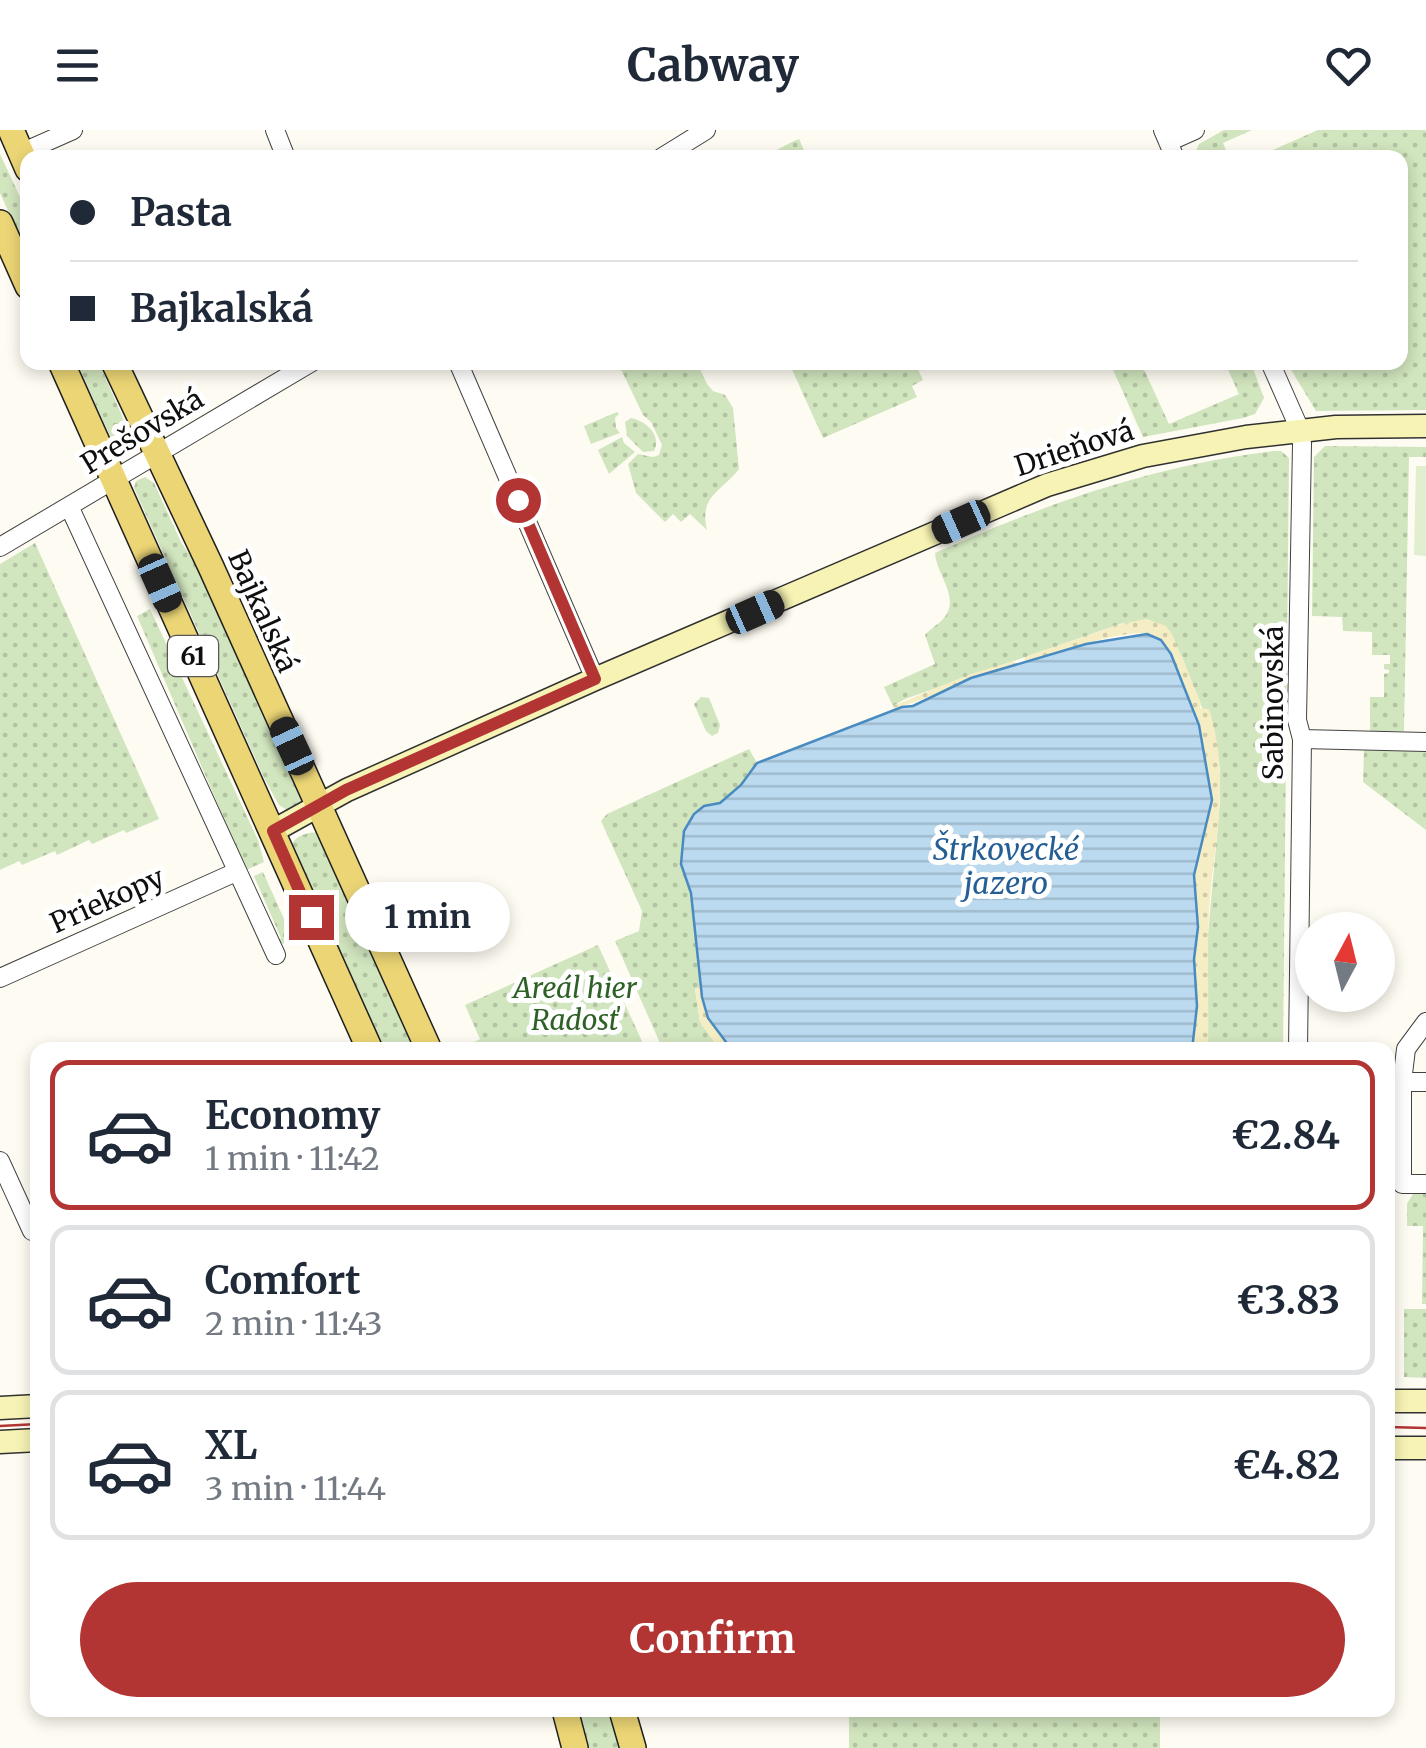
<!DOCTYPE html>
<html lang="en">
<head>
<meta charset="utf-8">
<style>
  body { margin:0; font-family:Merriweather,serif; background:#f6f6f7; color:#1f2937; height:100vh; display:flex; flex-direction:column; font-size:38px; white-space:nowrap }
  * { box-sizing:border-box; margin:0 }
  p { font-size:32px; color:#747a83 }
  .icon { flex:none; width:55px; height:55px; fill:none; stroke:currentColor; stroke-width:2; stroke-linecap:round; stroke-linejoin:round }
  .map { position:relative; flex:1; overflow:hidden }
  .drawer { position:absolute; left:30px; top:912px; width:1365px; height:675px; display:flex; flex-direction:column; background:#fff; border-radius:20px; box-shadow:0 5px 15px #0003 }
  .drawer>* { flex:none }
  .hud { position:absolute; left:20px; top:20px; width:1388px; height:220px; border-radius:20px; box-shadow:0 5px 15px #0003; display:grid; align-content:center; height:220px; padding:0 50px; background:#fff }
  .needle { width:65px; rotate:7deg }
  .fabs { position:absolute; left:1295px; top:782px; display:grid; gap:20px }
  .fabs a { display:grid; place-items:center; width:100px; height:100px; border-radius:50%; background:#fff; box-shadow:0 5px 15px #0003; font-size:50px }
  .end { position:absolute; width:45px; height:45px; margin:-22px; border:12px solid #b23534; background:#fff; box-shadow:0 0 0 5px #fff }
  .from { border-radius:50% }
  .bubble { position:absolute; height:70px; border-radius:35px; background:#fff; box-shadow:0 5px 15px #0003; font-size:32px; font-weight:700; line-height:70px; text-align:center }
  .car { position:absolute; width:30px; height:60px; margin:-30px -15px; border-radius:12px; box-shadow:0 0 8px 2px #0007; background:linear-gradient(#222 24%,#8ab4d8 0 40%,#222 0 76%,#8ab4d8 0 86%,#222 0) }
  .hud b { display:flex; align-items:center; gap:35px; height:95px; font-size:38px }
  .hud b+b { border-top:2px solid #e0e1e3 }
  .hud i { width:25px; height:25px; background:#1f2937 }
  ul { padding:18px 0 0; list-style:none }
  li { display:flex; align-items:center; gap:30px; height:150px; margin:0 20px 15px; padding:0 30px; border:5px solid #e0e1e3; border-radius:20px }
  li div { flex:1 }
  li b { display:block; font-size:38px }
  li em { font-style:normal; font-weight:700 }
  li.selected { border-color:#b23534 }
  li>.icon { width:90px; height:90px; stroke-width:1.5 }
  .button { display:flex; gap:20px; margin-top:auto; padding:20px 50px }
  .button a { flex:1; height:115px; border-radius:60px; background:#b23534; color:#fff; font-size:40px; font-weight:700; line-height:115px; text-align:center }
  header { display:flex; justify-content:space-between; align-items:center; height:130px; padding:0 50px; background:#fff; font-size:45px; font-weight:700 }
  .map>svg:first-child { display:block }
  .grass { fill:url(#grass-dots) }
  .sand { fill:url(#sand-dots) }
  .pitch { fill:#e1eecf }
  .water { fill:url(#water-rules); stroke:#498bc0; stroke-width:2.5 }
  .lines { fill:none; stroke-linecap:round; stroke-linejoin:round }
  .street-casing { stroke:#424242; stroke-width:20 }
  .secondary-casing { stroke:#313131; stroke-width:25 }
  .primary-casing { stroke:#202020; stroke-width:28 }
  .street { stroke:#fff; stroke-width:18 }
  .secondary { stroke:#f7f3b4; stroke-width:22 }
  .primary { stroke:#ebd575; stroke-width:25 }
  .tram { stroke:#b23534; stroke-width:2.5 }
  .route { stroke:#b23534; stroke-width:12 }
  .labels { text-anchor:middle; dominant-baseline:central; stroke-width:10; stroke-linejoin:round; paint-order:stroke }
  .shield { fill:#fff; stroke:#575757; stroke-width:2.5 }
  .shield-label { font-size:25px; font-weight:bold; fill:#0f0f0f }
  .street-label { font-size:28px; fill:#0f0f0f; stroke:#fff }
  .park-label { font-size:28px; font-style:italic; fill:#2e6125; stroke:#fff }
  .water-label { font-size:30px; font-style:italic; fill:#245e95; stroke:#fff }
</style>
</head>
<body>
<header><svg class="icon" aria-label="menu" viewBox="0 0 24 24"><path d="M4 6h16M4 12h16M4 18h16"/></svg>Cabway<svg class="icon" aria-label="heart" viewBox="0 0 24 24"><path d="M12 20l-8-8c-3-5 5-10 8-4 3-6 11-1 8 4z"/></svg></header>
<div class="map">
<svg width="1426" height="1618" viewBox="0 0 1426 1618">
  <defs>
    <pattern id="grass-dots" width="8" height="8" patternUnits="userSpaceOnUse" patternTransform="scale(2.5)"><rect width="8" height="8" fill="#d1e5be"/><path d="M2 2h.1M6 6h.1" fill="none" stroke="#b2c3a2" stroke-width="1.8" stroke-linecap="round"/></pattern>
    <pattern id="sand-dots" width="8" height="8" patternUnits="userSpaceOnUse" patternTransform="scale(2.5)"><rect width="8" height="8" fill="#f5edc3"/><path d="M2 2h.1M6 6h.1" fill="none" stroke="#d1caa6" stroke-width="1.8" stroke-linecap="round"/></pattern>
    <pattern id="water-rules" width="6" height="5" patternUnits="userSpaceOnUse" patternTransform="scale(2.5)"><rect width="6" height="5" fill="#bbdaf0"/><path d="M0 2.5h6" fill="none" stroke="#a0bacd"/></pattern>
  </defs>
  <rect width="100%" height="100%" fill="#fefcf2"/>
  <path class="grass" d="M 1224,0 L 1252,0 L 1223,13 L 1229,27 L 1193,27 L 1199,14 Z
    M 1318,0 L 1426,0 L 1426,280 L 1316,281 L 1287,233 L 1400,232 L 1400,28 L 1257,27 Z
    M 799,9 L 807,27 L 763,27 L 794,11 Z
    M 0,24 L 27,82 L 27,123 L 0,63 Z
    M 77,233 L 99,233 L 133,311 L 127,321 L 115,317 Z
    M 618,233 L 697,233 L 707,254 L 713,261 L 725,265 L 733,278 L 739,339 C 720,363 699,366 707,400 L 690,384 L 681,392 L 673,384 L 665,392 L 636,363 L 628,334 L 638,324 L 653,327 L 659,325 L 662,315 L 651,292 L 643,285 Z
    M 789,233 L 915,233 L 923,250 L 912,256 L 917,267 L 823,308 Z
    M 1110,233 L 1141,233 L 1169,294 L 1239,264 L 1225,233 L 1251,233 L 1264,268 L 1255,284 L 1243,288 L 1143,307 Z
    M 617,282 L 619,284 L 615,288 L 616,298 L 620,303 L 591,314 L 584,296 Z
    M 631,288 C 646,291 662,305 654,321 L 643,322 L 627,306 L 625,292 Z
    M 622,307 L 624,313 L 635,322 L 609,344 L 598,320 Z
    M 1325,316 L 1426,317 L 1426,327 L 1409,327 L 1404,601 L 1370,601 L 1370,567 L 1384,567 L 1384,544 L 1389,543 L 1389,540 L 1384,539 L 1384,534 L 1390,534 L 1390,525 L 1372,525 L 1372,502 L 1343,501 L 1342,487 L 1312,486 L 1314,327 Z
    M 1275,321 L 1281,321 L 1289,328 L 1283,920 L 1208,920 L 1208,804 L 1220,672 L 1220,638 L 1203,580 L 1182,527 L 1147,489 L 1127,496 L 1123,493 L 905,569 L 893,576 L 884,557 L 935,534 L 925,505 C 931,498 938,495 944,488 C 961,467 936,445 935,423 C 1045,374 1155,335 1275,321 Z
    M 145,347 L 154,353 L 181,412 L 207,451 L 303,664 L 303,671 L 290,682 L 279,675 L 264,648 L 134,358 L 136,351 Z
    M 35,413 L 159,689 L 126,703 L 124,700 L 92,714 L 89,710 L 57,725 L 55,721 L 22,735 L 19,731 L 0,740 L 0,434 Z
    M 150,479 L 258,710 L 264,732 L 246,740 L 137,486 Z
    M 701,567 L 709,568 L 720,595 L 718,603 L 712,606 L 706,601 L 694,574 Z
    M 749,619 L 757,633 L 741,655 L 720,673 L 704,676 L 694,684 L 684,701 L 681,734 L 691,763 L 701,858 L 695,859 L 700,892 L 720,920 L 663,920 L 615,811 L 639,801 L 642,781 L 601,691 L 607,684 Z
    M 1364,620 L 1426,621 L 1426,700 L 1363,652 Z
    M 318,702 L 419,920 L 383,920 L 291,720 C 292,706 305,703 318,702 Z
    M 263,742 L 293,809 L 285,814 L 274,812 L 281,808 L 254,746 Z
    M 598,815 L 646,920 L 459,920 L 480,909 L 465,875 Z
    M 1426,1058 L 1426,1174 L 1422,1174 L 1423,1096 L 1407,1096 L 1407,1074 L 1414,1062 Z
    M 1404,1179 L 1426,1179 L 1426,1248 L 1404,1247 Z
    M 575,1580 L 612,1580 L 623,1618 L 586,1618 Z
    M 849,1580 L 1160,1580 L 1160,1618 L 849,1618 Z"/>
  <path class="sand" d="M 1147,489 L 1166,496 L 1172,504 L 1201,573 L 1200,578 L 1209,579 C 1231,645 1214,713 1209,780 C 1207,827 1209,873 1208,920 L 1192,920 L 1197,876 L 1194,829 L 1198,797 L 1194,745 L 1212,670 L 1171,524 C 1165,515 1159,507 1147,504 C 1119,499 1053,525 1024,535 L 1025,527 L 1124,493 L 1127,495 L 1130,492 Z
    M 1013,531 L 1018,537 C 975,547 936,565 895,579 L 893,576 L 968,545 Z
    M 695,858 L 701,858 L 708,888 L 732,920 L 720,920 L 700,892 Z"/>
  <path class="pitch" d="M 1416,336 L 1426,336 L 1426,426 L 1414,425 Z"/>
  <path class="water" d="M 1147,504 L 1161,510 L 1171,524 L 1199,595 L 1212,670 L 1194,745 L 1198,797 L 1194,829 L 1197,876 L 1192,920 L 732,920 L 708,888 L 702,867 L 691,763 L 681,734 L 684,701 L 694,684 L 704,676 L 720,673 L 741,655 L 757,633 L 902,577 L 913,576 L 971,548 L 1086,514 Z"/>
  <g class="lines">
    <defs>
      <path id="street" d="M 275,0 L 286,28
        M 1163,0 L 1175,28
        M 1168,12 L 1195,0
        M 21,23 L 73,0
        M 661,28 L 706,0
        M 458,232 L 595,549
        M 1270,232 L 1300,300 L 1302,314 L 1297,590 L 1302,609 L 1298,920
        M 69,376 L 276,825
        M 0,417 L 312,232
        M 1302,609 L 1426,612
        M 0,848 L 236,742
        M 1426,892 L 1406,919 L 1402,952 L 1402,1054 L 1426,1054
        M 1402,952 L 1426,952
        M 0,1031 L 32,1101"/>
      <path id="secondary" d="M 273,701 L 347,660 L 595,549 L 1047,355 L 1143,326 L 1246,307 L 1336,297 L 1426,296
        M 1388,1271 L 1426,1271
        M 0,1278 L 38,1276
        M 0,1312 L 38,1310
        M 1388,1318 L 1426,1318"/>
      <path id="primary" d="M 11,0 L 28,39
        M 0,93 L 28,156
        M 61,232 L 370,920
        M 114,232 L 211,437 L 429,920
        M 565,1580 L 575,1618
        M 622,1580 L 633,1618"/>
    </defs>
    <use href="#street" class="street-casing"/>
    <use href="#secondary" class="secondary-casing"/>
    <use href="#primary" class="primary-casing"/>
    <use href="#street" class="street"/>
    <use href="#secondary" class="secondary"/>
    <use href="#primary" class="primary"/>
    <path class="tram" d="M 0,1296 L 38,1294
      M 1388,1297 L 1426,1298"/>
  </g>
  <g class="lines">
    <path class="route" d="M 311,787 L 273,701 L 346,660 L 595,549 L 518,370"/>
  </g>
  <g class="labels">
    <rect class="shield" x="168" y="506" width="50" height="40" rx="8"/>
    <g class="shield-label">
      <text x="193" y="526">61</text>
    </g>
    <g class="street-label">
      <text transform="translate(142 301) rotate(-31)">Prešovská</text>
      <text transform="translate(1074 318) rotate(-18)">Drieňová</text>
      <text transform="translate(263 481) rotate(66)">Bajkalská</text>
      <text transform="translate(1273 573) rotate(-90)">Sabinovská</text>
      <text transform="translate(107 770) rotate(-24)">Priekopy</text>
    </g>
    <g class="park-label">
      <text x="575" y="858">Areál hier<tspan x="575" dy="32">Radosť</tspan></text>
    </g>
    <g class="water-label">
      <text x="1006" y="719">Štrkovecké<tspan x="1006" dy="34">jazero</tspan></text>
    </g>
  </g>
</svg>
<div class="fabs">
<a><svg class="needle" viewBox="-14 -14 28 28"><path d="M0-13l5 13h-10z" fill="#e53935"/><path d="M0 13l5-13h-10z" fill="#747a83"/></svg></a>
</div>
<i class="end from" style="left:518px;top:370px"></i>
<i class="end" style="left:311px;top:787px"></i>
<div class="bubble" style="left:345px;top:752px;width:165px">1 min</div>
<i class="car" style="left:961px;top:392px;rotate:246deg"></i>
<i class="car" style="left:160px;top:453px;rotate:156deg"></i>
<i class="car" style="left:755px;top:482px;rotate:66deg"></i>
<i class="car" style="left:292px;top:616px;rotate:335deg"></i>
<div class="hud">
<b><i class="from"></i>Pasta</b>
<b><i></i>Bajkalská</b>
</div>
<section class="drawer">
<ul>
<li class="selected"><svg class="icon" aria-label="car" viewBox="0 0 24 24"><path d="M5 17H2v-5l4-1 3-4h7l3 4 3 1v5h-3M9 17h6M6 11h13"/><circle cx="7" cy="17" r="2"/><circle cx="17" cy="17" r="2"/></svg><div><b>Economy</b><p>1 min · 11:42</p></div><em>€2.84</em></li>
<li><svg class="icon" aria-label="car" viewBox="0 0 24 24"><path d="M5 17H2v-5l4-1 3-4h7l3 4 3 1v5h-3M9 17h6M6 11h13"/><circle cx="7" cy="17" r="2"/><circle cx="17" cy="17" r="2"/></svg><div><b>Comfort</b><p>2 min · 11:43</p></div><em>€3.83</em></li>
<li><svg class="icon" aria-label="car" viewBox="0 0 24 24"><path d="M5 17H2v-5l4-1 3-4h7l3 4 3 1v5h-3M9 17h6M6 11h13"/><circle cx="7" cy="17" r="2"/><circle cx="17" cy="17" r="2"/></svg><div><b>XL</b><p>3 min · 11:44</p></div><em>€4.82</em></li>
</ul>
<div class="button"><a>Confirm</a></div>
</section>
</div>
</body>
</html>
